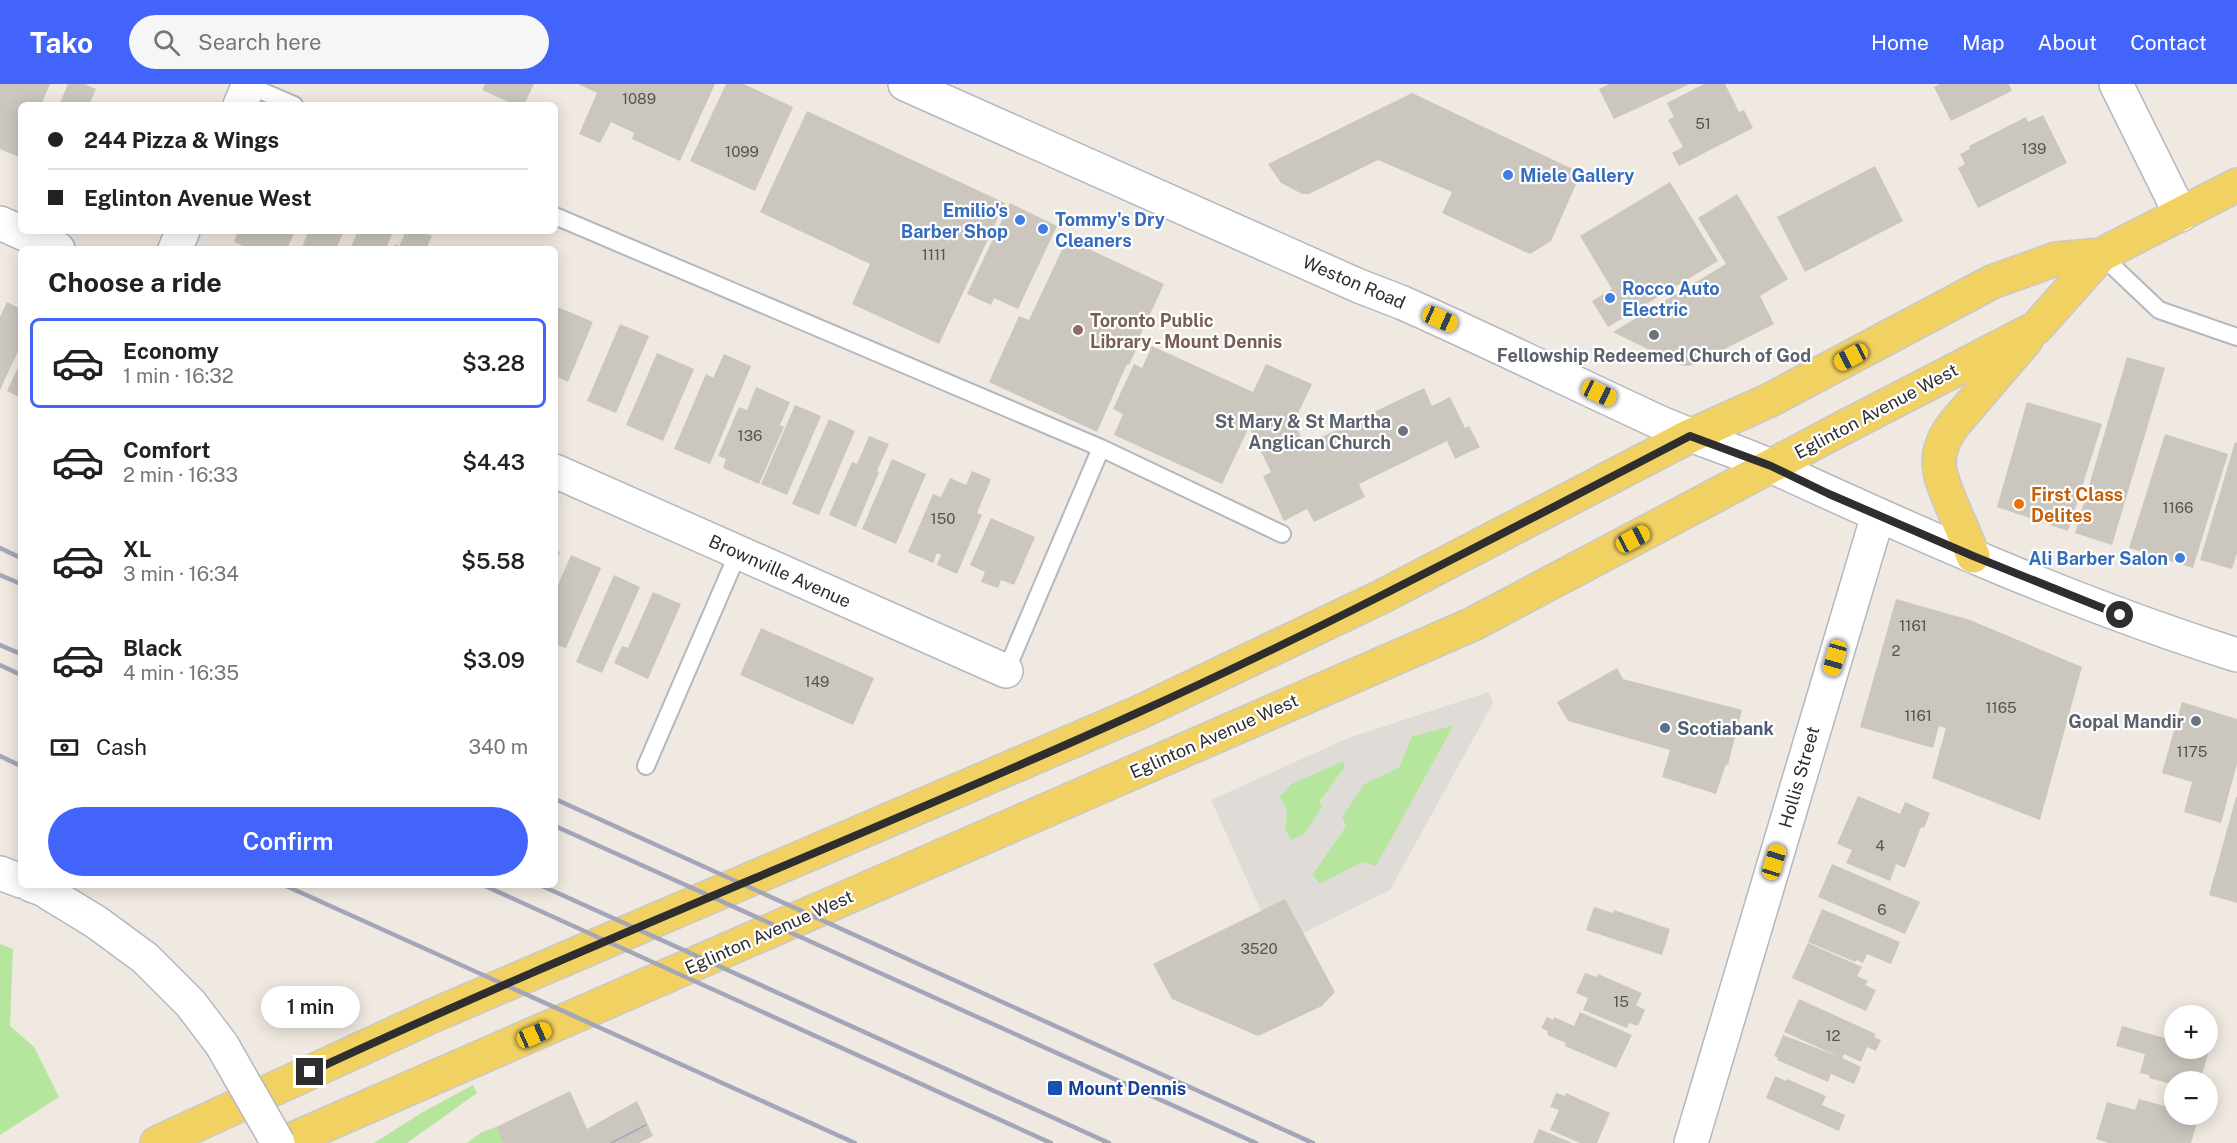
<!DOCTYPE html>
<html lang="en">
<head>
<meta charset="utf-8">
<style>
  body { margin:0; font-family:"Public Sans",sans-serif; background:#f6f6f6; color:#222; height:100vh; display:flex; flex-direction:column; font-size:22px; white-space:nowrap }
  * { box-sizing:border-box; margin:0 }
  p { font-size:20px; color:#767676 }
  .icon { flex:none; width:33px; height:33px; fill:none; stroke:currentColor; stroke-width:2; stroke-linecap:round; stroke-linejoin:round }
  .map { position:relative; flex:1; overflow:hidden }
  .sheet { position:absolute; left:18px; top:162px; width:540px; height:642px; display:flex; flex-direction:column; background:#fff; border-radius:9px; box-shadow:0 3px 15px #0003 }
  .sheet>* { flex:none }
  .guide { position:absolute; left:18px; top:18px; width:540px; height:132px; border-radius:9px; box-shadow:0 3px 15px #0003; display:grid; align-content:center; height:132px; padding:0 30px; background:#fff }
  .buttons { position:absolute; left:2164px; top:921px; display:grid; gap:12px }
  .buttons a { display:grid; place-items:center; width:54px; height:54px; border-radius:50%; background:#fff; box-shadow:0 3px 15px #0003; font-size:30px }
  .end { position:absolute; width:27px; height:27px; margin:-14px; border:8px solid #2e2e2e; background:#fff; box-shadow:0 0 0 3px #fff }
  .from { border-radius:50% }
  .bubble { position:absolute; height:42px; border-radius:21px; background:#fff; box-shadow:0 3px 15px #0003; font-size:20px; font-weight:600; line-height:42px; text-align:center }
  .car { position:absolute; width:18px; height:36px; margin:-18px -9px; border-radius:8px; box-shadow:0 0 4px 2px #0007; background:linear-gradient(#f5c518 24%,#345 0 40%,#f5c518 0 76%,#345 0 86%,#f5c518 0) }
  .guide b { display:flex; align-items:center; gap:21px; height:57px; font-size:22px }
  .guide b+b { border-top:2px solid #e0e0e0 }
  .guide i { width:15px; height:15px; background:#222 }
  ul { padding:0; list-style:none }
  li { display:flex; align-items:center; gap:18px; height:90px; margin:0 12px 9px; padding:0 18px; border:3px solid transparent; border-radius:9px }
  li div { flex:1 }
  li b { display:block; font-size:22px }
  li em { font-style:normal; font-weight:600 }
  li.selected { border-color:#4264fb }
  li>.icon { width:54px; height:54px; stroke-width:1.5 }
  h2 { padding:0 30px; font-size:27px; line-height:72px }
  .pay { display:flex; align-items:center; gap:15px; height:66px; padding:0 30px; font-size:22px }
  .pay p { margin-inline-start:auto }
  .primary-button { display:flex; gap:12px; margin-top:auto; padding:12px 30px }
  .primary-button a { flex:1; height:69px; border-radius:36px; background:#4264fb; color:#fff; font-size:24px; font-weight:600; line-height:69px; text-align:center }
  header { display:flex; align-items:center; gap:36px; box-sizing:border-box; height:84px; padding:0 30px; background:#4264fb; color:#fff }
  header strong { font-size:28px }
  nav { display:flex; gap:33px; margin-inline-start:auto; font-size:21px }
  .search { width:420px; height:54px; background:#f6f6f6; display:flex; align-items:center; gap:15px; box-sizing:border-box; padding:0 21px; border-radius:33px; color:#767676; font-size:22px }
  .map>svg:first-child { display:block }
  .green { fill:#b6e59e }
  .plaza { fill:#dfdcd8; fill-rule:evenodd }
  .building { fill:#cbc7bf }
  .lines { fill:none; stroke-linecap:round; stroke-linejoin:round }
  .lane-casing { stroke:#b4b7c1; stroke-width:20 }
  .street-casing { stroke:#b4b7c1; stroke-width:36 }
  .secondary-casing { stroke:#b4b7c1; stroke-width:36 }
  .primary-casing { stroke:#c9c9c9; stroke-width:36 }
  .lane { stroke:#fff; stroke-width:16 }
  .street { stroke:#fff; stroke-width:33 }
  .secondary { stroke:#fff; stroke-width:33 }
  .primary { stroke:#f2d163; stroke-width:33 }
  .tram { stroke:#a3a6b8; stroke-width:1.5 }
  .rail { stroke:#a3a6b8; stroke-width:4.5 }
  .street-bridge-casing { stroke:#b4b7c1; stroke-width:36; stroke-linecap:butt }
  .street-bridge { stroke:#fff; stroke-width:33 }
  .route { stroke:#2e2e2e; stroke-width:8 }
  .shop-dot { fill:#3f7fe0; stroke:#fff; stroke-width:2 }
  .education-dot { fill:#8d6e63; stroke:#fff; stroke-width:2 }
  .worship-dot { fill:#6b7280; stroke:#fff; stroke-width:2 }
  .food-dot { fill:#e8710a; stroke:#fff; stroke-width:2 }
  .service-dot { fill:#5c6f8a; stroke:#fff; stroke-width:2 }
  .transit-dot { fill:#1a4fb4; stroke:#fff; stroke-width:2 }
  .labels { text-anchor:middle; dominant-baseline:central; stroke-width:4.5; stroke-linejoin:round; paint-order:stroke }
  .number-label { font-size:15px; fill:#555452 }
  .shop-label { font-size:18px; font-weight:bold; fill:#366cbe; stroke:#fff; text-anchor:start }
  .street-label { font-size:18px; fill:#2e2e2e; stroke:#fff }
  .education-label { font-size:18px; font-weight:bold; fill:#785e54; stroke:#fff; text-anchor:start }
  .worship-label { font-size:18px; font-weight:bold; fill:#5b616d; stroke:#fff; text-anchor:end }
  .food-label { font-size:18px; font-weight:bold; fill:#c56008; stroke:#fff; text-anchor:start }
  .service-label { font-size:18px; font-weight:bold; fill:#4e5e75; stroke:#fff; text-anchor:start }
  .transit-label { font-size:18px; font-weight:bold; fill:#164399; stroke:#fff; text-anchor:start }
</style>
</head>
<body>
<header>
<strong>Tako</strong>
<div class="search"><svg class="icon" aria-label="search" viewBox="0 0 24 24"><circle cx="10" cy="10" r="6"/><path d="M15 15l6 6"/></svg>Search here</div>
<nav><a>Home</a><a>Map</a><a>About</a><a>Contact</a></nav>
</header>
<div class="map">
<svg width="2237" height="1059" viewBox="0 0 2237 1059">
  <rect width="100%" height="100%" fill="#efe9e1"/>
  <path class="green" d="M 1454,641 L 1376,783 L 1363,778 L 1320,800 L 1312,791 L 1346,742 L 1342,733 L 1364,700 L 1399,683 L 1412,652 Z
    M 1343,677 L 1345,683 L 1320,717 L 1322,723 L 1304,750 L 1291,757 L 1285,745 L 1287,726 L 1279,713 L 1291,700 Z
    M 0,860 L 13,865 L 10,942 L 34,963 L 59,1013 L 0,1051 Z
    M 473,1001 L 477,1009 L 407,1059 L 374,1059 L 423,1028 Z
    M 496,1043 L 503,1059 L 467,1059 L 482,1048 Z"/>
  <path class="plaza" d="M 1489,608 L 1493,619 L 1390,806 L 1303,849 L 1261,827 L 1211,716 L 1348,654 ZM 1454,641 L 1376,782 L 1363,778 L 1320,800 L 1312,791 L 1346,742 L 1342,733 L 1364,700 L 1399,683 L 1412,652 ZM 1343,677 L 1345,683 L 1320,717 L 1322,723 L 1304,750 L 1291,756 L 1285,745 L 1287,726 L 1279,713 L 1291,700 Z"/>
  <path class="building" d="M 0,0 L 50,0 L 42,19 L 48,21 L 21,21 L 21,74 L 0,65 Z
    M 68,0 L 84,0 L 96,5 L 89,21 L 59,21 Z
    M 485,0 L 534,0 L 524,21 L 515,21 L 482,6 Z
    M 578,0 L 715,0 L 680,77 L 632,55 L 634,49 L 611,38 L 600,59 L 579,50 L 597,9 Z
    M 726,0 L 744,0 L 793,23 L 755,107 L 690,77 Z
    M 1609,0 L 1690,0 L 1614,35 L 1599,5 Z
    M 1704,0 L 1725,0 L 1739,28 L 1744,26 L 1753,44 L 1679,82 L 1672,69 L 1683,63 L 1668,36 L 1674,33 L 1667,19 Z
    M 1940,0 L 2009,0 L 2012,7 L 1951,37 L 1934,3 Z
    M 1412,9 L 1581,89 L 1551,157 L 1530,170 L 1442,129 L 1452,108 L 1378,76 L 1309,110 L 1302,110 L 1281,99 L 1268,80 Z
    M 807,27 L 1005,119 L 939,260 L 852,220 L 870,180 L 760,128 Z
    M 2043,31 L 2067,79 L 1978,124 L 1958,84 L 1965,80 L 1960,70 L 1970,65 L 1969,62 L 2026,33 L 2028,38 Z
    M 1875,82 L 1903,137 L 1805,188 L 1777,133 Z
    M 1670,98 L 1718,177 L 1608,243 L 1592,217 L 1612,205 L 1580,152 Z
    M 1737,110 L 1788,195 L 1760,212 L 1774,240 L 1695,280 L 1688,282 L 1680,281 L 1613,248 L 1726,180 L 1698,134 Z
    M 1010,119 L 1057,142 L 1018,225 L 994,214 L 991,221 L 967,210 Z
    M 238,147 L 295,147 L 287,165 L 250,165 L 234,158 Z
    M 309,147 L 344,147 L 336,165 L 301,165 Z
    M 358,147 L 393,147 L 386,165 L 350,165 Z
    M 406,147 L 420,147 L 432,152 L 426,165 L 393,165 L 395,160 L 399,162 Z
    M 1067,155 L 1164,200 L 1138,256 L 1140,257 L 1129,281 L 1127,280 L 1097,348 L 989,298 L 1019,232 L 1029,236 Z
    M 7,218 L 21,225 L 21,261 L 0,306 L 0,233 Z
    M 555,222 L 593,238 L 568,298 L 555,292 Z
    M 620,240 L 649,252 L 616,329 L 587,317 Z
    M 1152,262 L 1253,308 L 1266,280 L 1312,300 L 1294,338 L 1305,361 L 1424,304 L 1432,322 L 1450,313 L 1465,344 L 1469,342 L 1480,363 L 1455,375 L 1447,357 L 1359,400 L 1365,413 L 1314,438 L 1307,425 L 1284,437 L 1263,392 L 1271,388 L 1249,343 L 1222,400 L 1114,351 L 1123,330 L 1113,325 L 1134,280 L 1142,284 Z
    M 657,269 L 694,285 L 663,357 L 626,341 Z
    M 724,270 L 751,282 L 710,380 L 674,365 L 706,290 L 713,294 Z
    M 2127,273 L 2165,284 L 2112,461 L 2075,449 Z
    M 21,277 L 21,314 L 7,307 Z
    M 756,303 L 790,318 L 780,341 L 784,343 L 759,400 L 723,384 L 726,375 L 718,372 L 739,323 L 747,326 Z
    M 2027,318 L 2102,340 L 2068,447 L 1997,423 Z
    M 795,321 L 821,332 L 787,411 L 761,400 Z
    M 829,335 L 855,347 L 819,431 L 792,420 Z
    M 2165,350 L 2228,370 L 2193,484 L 2129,464 Z
    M 869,352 L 889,360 L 877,387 L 879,388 L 856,443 L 829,431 L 852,378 L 857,380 Z
    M 2235,358 L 2237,359 L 2237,469 L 2232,485 L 2200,476 Z
    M 892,375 L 926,390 L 896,460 L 862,445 Z
    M 972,387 L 991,395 L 977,429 L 982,431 L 957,490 L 937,481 L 941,471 L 937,469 L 933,479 L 908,468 L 933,410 L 941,413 L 950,394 L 966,401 Z
    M 991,434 L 1035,453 L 1014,501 L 1001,496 L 998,504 L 981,498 L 985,488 L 970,481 Z
    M 555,465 L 560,468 L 555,480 Z
    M 571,471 L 601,484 L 566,564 L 555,560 L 555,508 Z
    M 614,491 L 640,503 L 602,589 L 576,578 Z
    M 653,508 L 681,520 L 648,595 L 614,579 L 622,562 L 628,564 Z
    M 1896,515 L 1970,536 L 2082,583 L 2040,736 L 1932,694 L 1946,644 L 1939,642 L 1933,664 L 1860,643 Z
    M 761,544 L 874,594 L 853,641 L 740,591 Z
    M 1617,584 L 1623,595 L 1742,626 L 1728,681 L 1726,680 L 1716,710 L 1662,693 L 1670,666 L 1568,637 L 1557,618 Z
    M 2182,618 L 2237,635 L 2237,680 L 2221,739 L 2184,728 L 2192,698 L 2162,689 Z
    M 1858,712 L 1900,730 L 1905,718 L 1930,729 L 1924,744 L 1921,743 L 1905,784 L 1896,780 L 1890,797 L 1846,779 L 1852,766 L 1837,760 Z
    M 2236,713 L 2237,713 L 2237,819 L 2209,811 Z
    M 1832,780 L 1920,818 L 1905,850 L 1818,813 Z
    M 1285,815 L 1335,908 L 1322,922 L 1258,952 L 1172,915 L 1153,880 Z
    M 1594,823 L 1613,829 L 1614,826 L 1670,845 L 1662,871 L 1586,846 Z
    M 1822,825 L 1900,858 L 1891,880 L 1867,870 L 1863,879 L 1857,876 L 1855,878 L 1808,858 Z
    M 1808,859 L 1862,883 L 1857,892 L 1868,897 L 1865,901 L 1876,906 L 1866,927 L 1792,894 Z
    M 1585,889 L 1597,893 L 1598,890 L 1642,909 L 1636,921 L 1645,926 L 1638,942 L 1629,939 L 1627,944 L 1583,926 L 1588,914 L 1576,909 Z
    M 1799,915 L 1876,950 L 1874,953 L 1881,956 L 1876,967 L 1867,963 L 1861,978 L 1844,970 L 1842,974 L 1861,983 L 1854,1000 L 1831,990 L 1828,998 L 1777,976 L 1778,974 L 1774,972 L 1783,951 L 1840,973 L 1784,948 Z
    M 1580,928 L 1632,951 L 1616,984 L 1565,962 L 1566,959 L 1547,951 L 1548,947 L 1541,944 L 1547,933 L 1553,936 L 1554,933 L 1574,942 Z
    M 2122,942 L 2175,957 L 2175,964 L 2209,966 L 2200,998 L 2175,998 L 2175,1001 L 2149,994 L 2149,991 L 2140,989 L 2145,970 L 2116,962 Z
    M 1775,992 L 1786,997 L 1787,995 L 1826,1012 L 1822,1021 L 1845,1031 L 1839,1047 L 1766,1014 Z
    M 570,1007 L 587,1045 L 637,1017 L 653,1052 L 639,1059 L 503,1059 L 496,1043 Z
    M 1556,1009 L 1565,1012 L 1566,1009 L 1610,1029 L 1597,1059 L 1580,1059 L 1550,1046 L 1559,1026 L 1550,1023 Z
    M 2139,1015 L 2175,1025 L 2175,1030 L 2188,1030 L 2187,1033 L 2198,1035 L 2191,1059 L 2109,1059 L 2096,1055 L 2107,1018 L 2135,1026 Z
    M 1539,1045 L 1572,1059 L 1533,1059 Z"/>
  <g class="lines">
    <defs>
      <path id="lane" d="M 245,0 L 294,21
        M 555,132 L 1101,364 L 1006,587
        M 2101,171 L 2159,226 L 2237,253
        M 1101,364 L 1282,450
        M 646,682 L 738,469"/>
      <path id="street" d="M 2116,0 L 2181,131
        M 240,21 L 249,0
        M 0,139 L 58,165
        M 175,165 L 183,147
        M 555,387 L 1006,587
        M 0,789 L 21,797
        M 31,801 L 42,805 L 96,838 L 145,874 L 191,920 L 222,961
        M 1691,1059 L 1878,431"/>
      <path id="secondary" d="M 905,0 L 1359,202 L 1403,219 C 1486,256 1568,296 1650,334 C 1690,353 1733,365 1773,383 C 1925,453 2078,521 2237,571"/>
      <path id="primary" d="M 1973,472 C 1967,456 1960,440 1953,424 C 1939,391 1930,372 1954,340 L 2026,256
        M 157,1059 L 432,932 L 1140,628 L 1381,513 L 1690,352 L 1770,316 L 1992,198 L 2056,175 L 2101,171
        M 284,1059 L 1473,540 L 1837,347 L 2036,244 L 2101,171 L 2237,101"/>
    </defs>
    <use href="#lane" class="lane-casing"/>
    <use href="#street" class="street-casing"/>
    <use href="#secondary" class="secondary-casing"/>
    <use href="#primary" class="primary-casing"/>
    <use href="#lane" class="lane"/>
    <use href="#street" class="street"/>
    <use href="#secondary" class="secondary"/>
    <use href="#primary" class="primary"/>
    <path class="tram" d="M 611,1059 L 646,1041"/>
    <path class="rail" d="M 0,464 L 21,474
      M 0,491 L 21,500
      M 0,561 L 21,570
      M 0,581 L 21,591
      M 0,672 L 21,682
      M 555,715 L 1313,1059
      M 555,742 L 1256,1059
      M 284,801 L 855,1059
      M 483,801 L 1051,1059
      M 540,801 L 1109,1059"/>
    <defs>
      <path id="street-bridge" d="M 222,961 L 278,1059"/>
    </defs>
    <use href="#street-bridge" class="street-bridge-casing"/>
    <use href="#street-bridge" class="street-bridge"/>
  </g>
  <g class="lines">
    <path class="route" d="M 310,988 C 583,861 864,753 1137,629 C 1325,544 1507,447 1690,352 L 1771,382 L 1829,410 L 1973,472 L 2120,531"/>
  </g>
  <g class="shop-dot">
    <circle cx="1508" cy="91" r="6"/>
    <circle cx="1020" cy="136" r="6"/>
    <circle cx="1043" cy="145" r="6"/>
    <circle cx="1610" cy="214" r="6"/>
    <circle cx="2180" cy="474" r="6"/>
  </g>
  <circle class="education-dot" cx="1078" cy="246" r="6"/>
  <g class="worship-dot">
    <circle cx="1654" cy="251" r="6"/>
    <circle cx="1403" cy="347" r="6"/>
    <circle cx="2196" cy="637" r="6"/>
  </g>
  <circle class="food-dot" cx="2019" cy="420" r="6"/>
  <circle class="service-dot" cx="1665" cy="644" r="6"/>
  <rect class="transit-dot" x="1047" y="996" width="16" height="16" rx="3"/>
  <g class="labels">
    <g class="number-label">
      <text x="639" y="14">1089</text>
      <text x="1703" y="39">51</text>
      <text x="2034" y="64">139</text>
      <text x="742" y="67">1099</text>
      <text x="934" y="170">1111</text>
      <text x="750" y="351">136</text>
      <text x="2178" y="423">1166</text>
      <text x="943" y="434">150</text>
      <text x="1913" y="541">1161</text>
      <text x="1896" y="566">2</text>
      <text x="817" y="597">149</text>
      <text x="2001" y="623">1165</text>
      <text x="1918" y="631">1161</text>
      <text x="2192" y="667">1175</text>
      <text x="1880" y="761">4</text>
      <text x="1882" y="825">6</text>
      <text x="1259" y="864">3520</text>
      <text x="1621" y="917">15</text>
      <text x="1833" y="951">12</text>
    </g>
    <g class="shop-label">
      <text x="1520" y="91">Miele Gallery</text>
      <text x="1008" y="126" text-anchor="end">Emilio's<tspan x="1008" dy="21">Barber Shop</tspan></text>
      <text x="1055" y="135">Tommy's Dry<tspan x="1055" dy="21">Cleaners</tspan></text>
      <text x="1622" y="204">Rocco Auto<tspan x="1622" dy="21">Electric</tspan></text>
      <text x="2168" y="474" text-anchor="end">Ali Barber Salon</text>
    </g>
    <g class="street-label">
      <text transform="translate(1354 198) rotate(23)">Weston Road</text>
      <text transform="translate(1876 327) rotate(-28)">Eglinton Avenue West</text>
      <text transform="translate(780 487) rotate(24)">Brownville Avenue</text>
      <text transform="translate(1214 652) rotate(-24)">Eglinton Avenue West</text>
      <text transform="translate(1799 693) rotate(-74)">Hollis Street</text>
      <text transform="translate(769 848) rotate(-24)">Eglinton Avenue West</text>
    </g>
    <g class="education-label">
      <text x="1090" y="236">Toronto Public<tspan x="1090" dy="21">Library - Mount Dennis</tspan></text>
    </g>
    <g class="worship-label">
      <text x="1654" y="271" text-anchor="middle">Fellowship Redeemed Church of God</text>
      <text x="1391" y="337">St Mary &amp; St Martha<tspan x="1391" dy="21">Anglican Church</tspan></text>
      <text x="2184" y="637">Gopal Mandir</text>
    </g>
    <g class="food-label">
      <text x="2031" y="410">First Class<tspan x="2031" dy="21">Delites</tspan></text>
    </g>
    <g class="service-label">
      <text x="1677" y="644">Scotiabank</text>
    </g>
    <g class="transit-label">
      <text x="1068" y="1004">Mount Dennis</text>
    </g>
  </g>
</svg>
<div class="buttons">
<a>+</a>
<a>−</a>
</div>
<i class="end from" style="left:2120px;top:531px"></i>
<i class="end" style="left:310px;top:988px"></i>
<div class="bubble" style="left:261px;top:902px;width:99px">1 min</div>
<i class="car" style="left:1440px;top:235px;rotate:114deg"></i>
<i class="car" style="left:1851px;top:273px;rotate:242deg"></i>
<i class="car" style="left:1599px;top:309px;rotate:115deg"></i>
<i class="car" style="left:1633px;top:455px;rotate:62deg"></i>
<i class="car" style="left:1835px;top:574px;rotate:196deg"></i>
<i class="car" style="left:1774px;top:778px;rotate:17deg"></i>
<i class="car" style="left:534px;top:951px;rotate:66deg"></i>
<div class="guide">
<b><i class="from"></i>244 Pizza &amp; Wings</b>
<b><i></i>Eglinton Avenue West</b>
</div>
<section class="sheet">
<h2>Choose a ride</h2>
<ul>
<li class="selected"><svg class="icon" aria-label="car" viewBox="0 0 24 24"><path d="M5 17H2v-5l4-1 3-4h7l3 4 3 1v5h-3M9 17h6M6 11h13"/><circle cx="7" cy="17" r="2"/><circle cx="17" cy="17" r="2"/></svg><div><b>Economy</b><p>1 min · 16:32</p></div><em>$3.28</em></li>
<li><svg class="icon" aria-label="car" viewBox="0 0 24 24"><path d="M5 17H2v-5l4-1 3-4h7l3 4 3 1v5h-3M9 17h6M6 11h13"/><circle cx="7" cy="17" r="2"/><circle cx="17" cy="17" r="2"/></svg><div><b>Comfort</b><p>2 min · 16:33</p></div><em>$4.43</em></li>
<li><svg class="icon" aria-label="car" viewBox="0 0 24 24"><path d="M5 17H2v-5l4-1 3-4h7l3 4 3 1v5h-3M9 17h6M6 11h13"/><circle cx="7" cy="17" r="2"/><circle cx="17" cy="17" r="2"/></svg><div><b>XL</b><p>3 min · 16:34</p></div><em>$5.58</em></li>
<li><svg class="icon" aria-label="car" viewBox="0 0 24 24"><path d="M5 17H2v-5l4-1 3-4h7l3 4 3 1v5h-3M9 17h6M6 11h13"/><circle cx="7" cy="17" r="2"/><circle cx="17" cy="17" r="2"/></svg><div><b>Black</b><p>4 min · 16:35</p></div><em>$3.09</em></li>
</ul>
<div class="pay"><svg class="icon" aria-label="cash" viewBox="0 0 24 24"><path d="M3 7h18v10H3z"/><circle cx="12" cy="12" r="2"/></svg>Cash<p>340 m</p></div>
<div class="primary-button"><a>Confirm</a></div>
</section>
</div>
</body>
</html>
